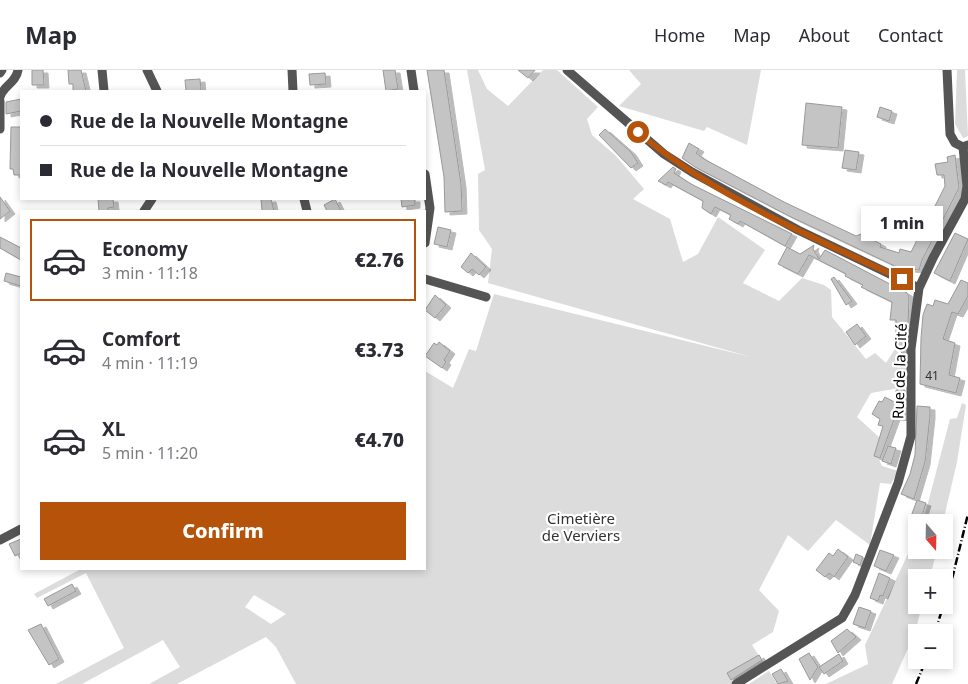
<!DOCTYPE html>
<html lang="en">
<head>
<meta charset="utf-8">
<style>
  body { margin:0; font-family:"Noto Sans",sans-serif; background:#f2f2f3; color:#2b2b33; height:100vh; display:flex; flex-direction:column; font-size:19px; white-space:nowrap }
  * { box-sizing:border-box; margin:0 }
  p { font-size:16px; color:#7c7c81 }
  .icon { flex:none; width:28px; height:28px; fill:none; stroke:currentColor; stroke-width:2; stroke-linecap:round; stroke-linejoin:round }
  .map { position:relative; flex:1; overflow:hidden }
  .sheet { position:absolute; left:20px; top:140px; width:406px; height:360px; display:flex; flex-direction:column; background:#fff; border-radius:0px; box-shadow:0 2px 8px #0003 }
  .sheet>* { flex:none }
  .guide { position:absolute; left:20px; top:20px; width:406px; height:110px; border-radius:0px; box-shadow:0 2px 8px #0003; display:grid; align-content:center; height:110px; padding:0 20px; background:#fff }
  .needle { width:32px; rotate:160deg }
  .controls { position:absolute; left:908px; top:444px; display:grid; gap:10px }
  .controls a { display:grid; place-items:center; width:45px; height:45px; border-radius:0px; background:#fff; box-shadow:0 2px 8px #0003; font-size:25px }
  .end { position:absolute; width:22px; height:22px; margin:-11px; border:6px solid #b45309; background:#fff; box-shadow:0 0 0 2px #fff }
  .from { border-radius:50% }
  .bubble { position:absolute; height:35px; border-radius:0px; background:#fff; box-shadow:0 2px 8px #0003; font-size:16px; font-weight:800; line-height:35px; text-align:center }
  .guide b { display:flex; align-items:center; gap:18px; height:48px; font-size:19px }
  .guide b+b { border-top:1px solid #e1e1e2 }
  .guide i { width:12px; height:12px; background:#2b2b33 }
  ul { padding:9px 0 0; list-style:none }
  li { display:flex; align-items:center; gap:15px; height:82px; margin:0 10px 8px; padding:0 10px; border:2px solid transparent; border-radius:0px }
  li div { flex:1 }
  li b { display:block; font-size:19px }
  li em { font-style:normal; font-weight:800 }
  li.selected { border-color:#b45309 }
  li>.icon { width:45px; height:45px; stroke-width:1.5 }
  .button { display:flex; gap:10px; margin-top:auto; padding:10px 20px }
  .button a { flex:1; height:58px; border-radius:0px; background:#b45309; color:#fff; font-size:20px; font-weight:800; line-height:58px; text-align:center }
  header { display:flex; align-items:center; gap:30px; box-sizing:border-box; height:70px; padding:0 25px; background:#fff; border-bottom:1px solid #e1e1e2 }
  header strong { font-size:24px }
  nav { display:flex; gap:28px; margin-inline-start:auto; font-size:18px }
  .map>svg:first-child { display:block }
  .green { fill:#dcdcdc; fill-rule:evenodd }
  .building { fill:#c4c4c4; stroke:#999; filter:url(#shadow) }
  .lines { fill:none; stroke-linecap:round; stroke-linejoin:round }
  .street { stroke:#555; stroke-width:9 }
  .rail { stroke:#000; stroke-width:2.5; stroke-dasharray:8 2.5 1 2.5; stroke-linecap:butt }
  .route { stroke:#b45309; stroke-width:6 }
  .labels { text-anchor:middle; dominant-baseline:central; stroke-width:4.5; stroke-linejoin:round; paint-order:stroke }
  .number-label { font-size:12px; fill:#313131 }
  .street-label { font-size:15px; fill:#000; stroke:#fff }
  .park-label { font-size:15px; fill:#333; stroke:#fff }
</style>
</head>
<body>
<header>
<strong>Map</strong>
<nav><a>Home</a><a>Map</a><a>About</a><a>Contact</a></nav>
</header>
<div class="map">
<svg width="968" height="614" viewBox="0 0 968 614">
  <defs>
    <filter id="shadow"><feDropShadow dx="5" dy="3" stdDeviation="0" flood-color="#0004"/></filter>
  </defs>
  <rect width="100%" height="100%" fill="#fff"/>
  <path class="green" d="M 467,0 L 478,0 L 487,19 L 508,36 L 543,0 L 557,0 L 598,37 L 587,49 L 592,65 L 616,86 L 644,119 L 633,129 L 670,149 L 683,192 L 698,184 L 718,147 L 765,180 L 743,213 L 779,231 L 802,208 L 824,215 L 831,220 L 832,247 L 866,289 L 875,283 L 886,293 L 895,279 L 908,294 L 905,317 L 871,323 L 857,347 L 880,368 L 877,385 L 882,396 L 898,401 L 891,414 L 880,413 L 870,475 L 836,450 L 808,481 L 788,465 L 759,520 L 779,541 L 773,562 L 752,575 L 764,593 L 730,614 L 296,614 L 276,577 L 266,567 L 177,614 L 149,614 L 180,597 L 163,570 L 82,614 L 56,614 L 124,578 L 86,503 L 37,528 L 34,524 L 81,499 L 425,499 L 425,301 L 453,318 L 469,279 L 476,281 L 494,224 L 751,287 L 488,213 L 492,179 L 479,160 L 478,104 L 485,100 ZM 254,525 L 286,544 L 271,554 L 245,537 Z
    M 629,0 L 761,0 L 747,75 L 707,57 L 704,61 L 619,36 L 641,14 Z
    M 957,0 L 965,0 L 968,66 L 963,68 L 955,54 Z
    M 962,333 L 966,335 L 957,392 L 943,452 L 923,452 L 950,349 L 957,348 Z
    M 916,467 L 916,480 L 937,480 L 930,507 L 916,508 L 916,535 L 922,535 L 915,563 L 892,614 L 826,614 L 868,594 L 865,575 Z
    M 769,601 L 777,614 L 749,614 Z"/>
  <path class="building" d="M 32,0 L 43,0 L 44,15 L 32,15 Z
    M 68,0 L 81,0 L 86,21 L 73,21 L 73,14 L 69,14 Z
    M 383,0 L 395,0 L 398,19 L 386,21 Z
    M 427,0 L 444,0 L 461,114 L 462,141 L 445,142 L 444,107 Z
    M 518,0 L 535,0 L 528,8 Z
    M 325,3 L 326,14 L 310,15 L 309,4 Z
    M 200,9 L 201,21 L 186,21 L 185,10 Z
    M 21,29 L 21,41 L 6,44 L 6,32 Z
    M 806,33 L 842,37 L 838,78 L 802,75 Z
    M 880,37 L 892,41 L 889,51 L 877,47 Z
    M 11,57 L 21,57 L 21,105 L 14,105 L 13,99 L 10,99 Z
    M 605,59 L 631,82 L 638,93 L 631,98 L 599,65 Z
    M 689,73 L 699,79 L 696,83 L 704,89 L 784,132 L 856,166 L 861,164 L 881,174 L 880,177 L 899,183 L 900,179 L 911,182 L 927,150 L 925,149 L 929,141 L 932,142 L 945,116 L 944,105 L 937,105 L 935,94 L 948,92 L 947,87 L 955,85 L 959,118 L 922,190 L 919,200 L 899,198 L 789,146 L 695,97 L 682,88 Z
    M 845,80 L 859,82 L 856,100 L 842,98 Z
    M 673,97 L 676,99 L 674,103 L 691,114 L 792,164 L 785,176 L 740,151 L 738,154 L 729,149 L 731,145 L 715,137 L 711,144 L 702,138 L 703,131 L 668,112 L 666,115 L 658,111 Z
    M 0,127 L 10,141 L 0,149 Z
    M 98,129 L 113,129 L 114,137 L 108,138 L 108,141 L 99,141 Z
    M 261,129 L 271,129 L 274,141 L 262,141 Z
    M 335,129 L 341,141 L 327,141 L 324,135 Z
    M 401,129 L 415,129 L 415,135 L 402,137 Z
    M 438,157 L 451,160 L 447,177 L 434,174 Z
    M 955,163 L 968,169 L 950,211 L 934,203 Z
    M 0,167 L 21,178 L 21,190 L 0,178 Z
    M 814,175 L 813,179 L 819,189 L 825,180 L 907,223 L 909,227 L 908,254 L 903,284 L 896,277 L 896,250 L 890,250 L 892,232 L 861,217 L 863,215 L 845,206 L 846,204 L 809,185 L 798,204 L 778,194 L 787,177 L 800,184 Z
    M 471,183 L 486,197 L 479,205 L 472,199 L 468,203 L 461,197 Z
    M 6,203 L 21,207 L 21,216 L 4,211 Z
    M 834,207 L 852,231 L 846,235 L 831,209 Z
    M 961,210 L 968,213 L 968,226 L 958,244 L 952,242 L 943,269 L 955,273 L 949,305 L 960,308 L 956,323 L 920,314 L 921,268 L 923,245 L 927,234 L 933,236 L 935,230 L 948,234 Z
    M 435,225 L 446,235 L 435,248 L 425,240 Z
    M 857,254 L 866,266 L 855,275 L 846,262 Z
    M 439,272 L 450,281 L 444,290 L 446,292 L 442,298 L 425,286 L 434,273 L 437,275 Z
    M 896,320 L 905,320 L 905,348 L 895,347 L 880,388 L 874,386 L 883,356 L 878,355 L 880,349 L 872,344 L 879,331 L 882,332 L 885,327 L 896,333 Z
    M 917,336 L 930,337 L 930,346 L 925,392 L 914,429 L 901,424 L 910,404 L 915,385 Z
    M 888,376 L 896,378 L 891,394 L 882,391 Z
    M 917,430 L 926,433 L 921,449 L 919,452 L 909,452 Z
    M 21,469 L 21,483 L 15,486 L 9,474 Z
    M 838,479 L 848,487 L 834,507 L 829,503 L 825,507 L 816,500 L 829,483 L 833,486 Z
    M 880,480 L 894,485 L 886,501 L 874,496 Z
    M 856,484 L 863,487 L 860,495 L 853,492 Z
    M 879,503 L 890,508 L 883,526 L 880,525 L 878,531 L 870,528 Z
    M 72,514 L 76,521 L 48,536 L 44,529 Z
    M 859,537 L 871,541 L 865,558 L 853,554 Z
    M 41,554 L 59,589 L 49,595 L 28,560 Z
    M 847,559 L 856,567 L 838,583 L 831,571 Z
    M 809,583 L 818,597 L 810,610 L 799,589 Z
    M 839,584 L 843,591 L 824,604 L 819,597 Z
    M 759,585 L 762,590 L 731,610 L 727,603 Z
    M 781,599 L 788,611 L 778,614 L 772,604 Z"/>
  <g class="lines">
    <path class="street" d="M 102,0 L 104,21
      M 147,0 L 157,21
      M 292,0 L 293,21
      M 411,0 L 414,21
      M 567,0 L 664,84 L 692,102 L 798,160 L 919,218
      M 947,0 L 950,64 L 955,73 L 963,77
      M 0,3 L 2,0
      M 0,27 C 3,16 16,13 18,0
      M 0,31 L 0,59
      M 425,104 L 430,138 L 425,173
      M 304,129 L 307,141
      M 144,141 L 152,129
      M 425,209 L 486,227
      M 0,470 L 21,459
      M 736,614 L 842,548 L 855,525 L 898,413 L 911,366 L 911,279 L 919,218 L 933,188 L 965,129 L 967,116 L 963,77 L 968,75"/>
    <path class="rail" d="M 935,562 L 953,505 L 968,444
      M 916,614 L 926,590"/>
  </g>
  <g class="lines">
    <path class="route" d="M 638,62 C 711,125 815,168 902,209"/>
  </g>
  <g class="labels">
    <g class="number-label">
      <text x="932" y="305">41</text>
    </g>
    <g class="street-label">
      <text transform="translate(899 301) rotate(-88)">Rue de la Cité</text>
    </g>
    <g class="park-label">
      <text x="581" y="448">Cimetière<tspan x="581" dy="17">de Verviers</tspan></text>
    </g>
  </g>
</svg>
<div class="controls">
<a><svg class="needle" viewBox="-14 -14 28 28"><path d="M0-13l5 13h-10z" fill="#e53935"/><path d="M0 13l5-13h-10z" fill="#7c7c81"/></svg></a>
<a>+</a>
<a>−</a>
</div>
<i class="end from" style="left:638px;top:62px"></i>
<i class="end" style="left:902px;top:209px"></i>
<div class="bubble" style="left:861px;top:136px;width:82px">1 min</div>
<div class="guide">
<b><i class="from"></i>Rue de la Nouvelle Montagne</b>
<b><i></i>Rue de la Nouvelle Montagne</b>
</div>
<section class="sheet">
<ul>
<li class="selected"><svg class="icon" aria-label="car" viewBox="0 0 24 24"><path d="M5 17H2v-5l4-1 3-4h7l3 4 3 1v5h-3M9 17h6M6 11h13"/><circle cx="7" cy="17" r="2"/><circle cx="17" cy="17" r="2"/></svg><div><b>Economy</b><p>3 min · 11:18</p></div><em>€2.76</em></li>
<li><svg class="icon" aria-label="car" viewBox="0 0 24 24"><path d="M5 17H2v-5l4-1 3-4h7l3 4 3 1v5h-3M9 17h6M6 11h13"/><circle cx="7" cy="17" r="2"/><circle cx="17" cy="17" r="2"/></svg><div><b>Comfort</b><p>4 min · 11:19</p></div><em>€3.73</em></li>
<li><svg class="icon" aria-label="car" viewBox="0 0 24 24"><path d="M5 17H2v-5l4-1 3-4h7l3 4 3 1v5h-3M9 17h6M6 11h13"/><circle cx="7" cy="17" r="2"/><circle cx="17" cy="17" r="2"/></svg><div><b>XL</b><p>5 min · 11:20</p></div><em>€4.70</em></li>
</ul>
<div class="button"><a>Confirm</a></div>
</section>
</div>
</body>
</html>
